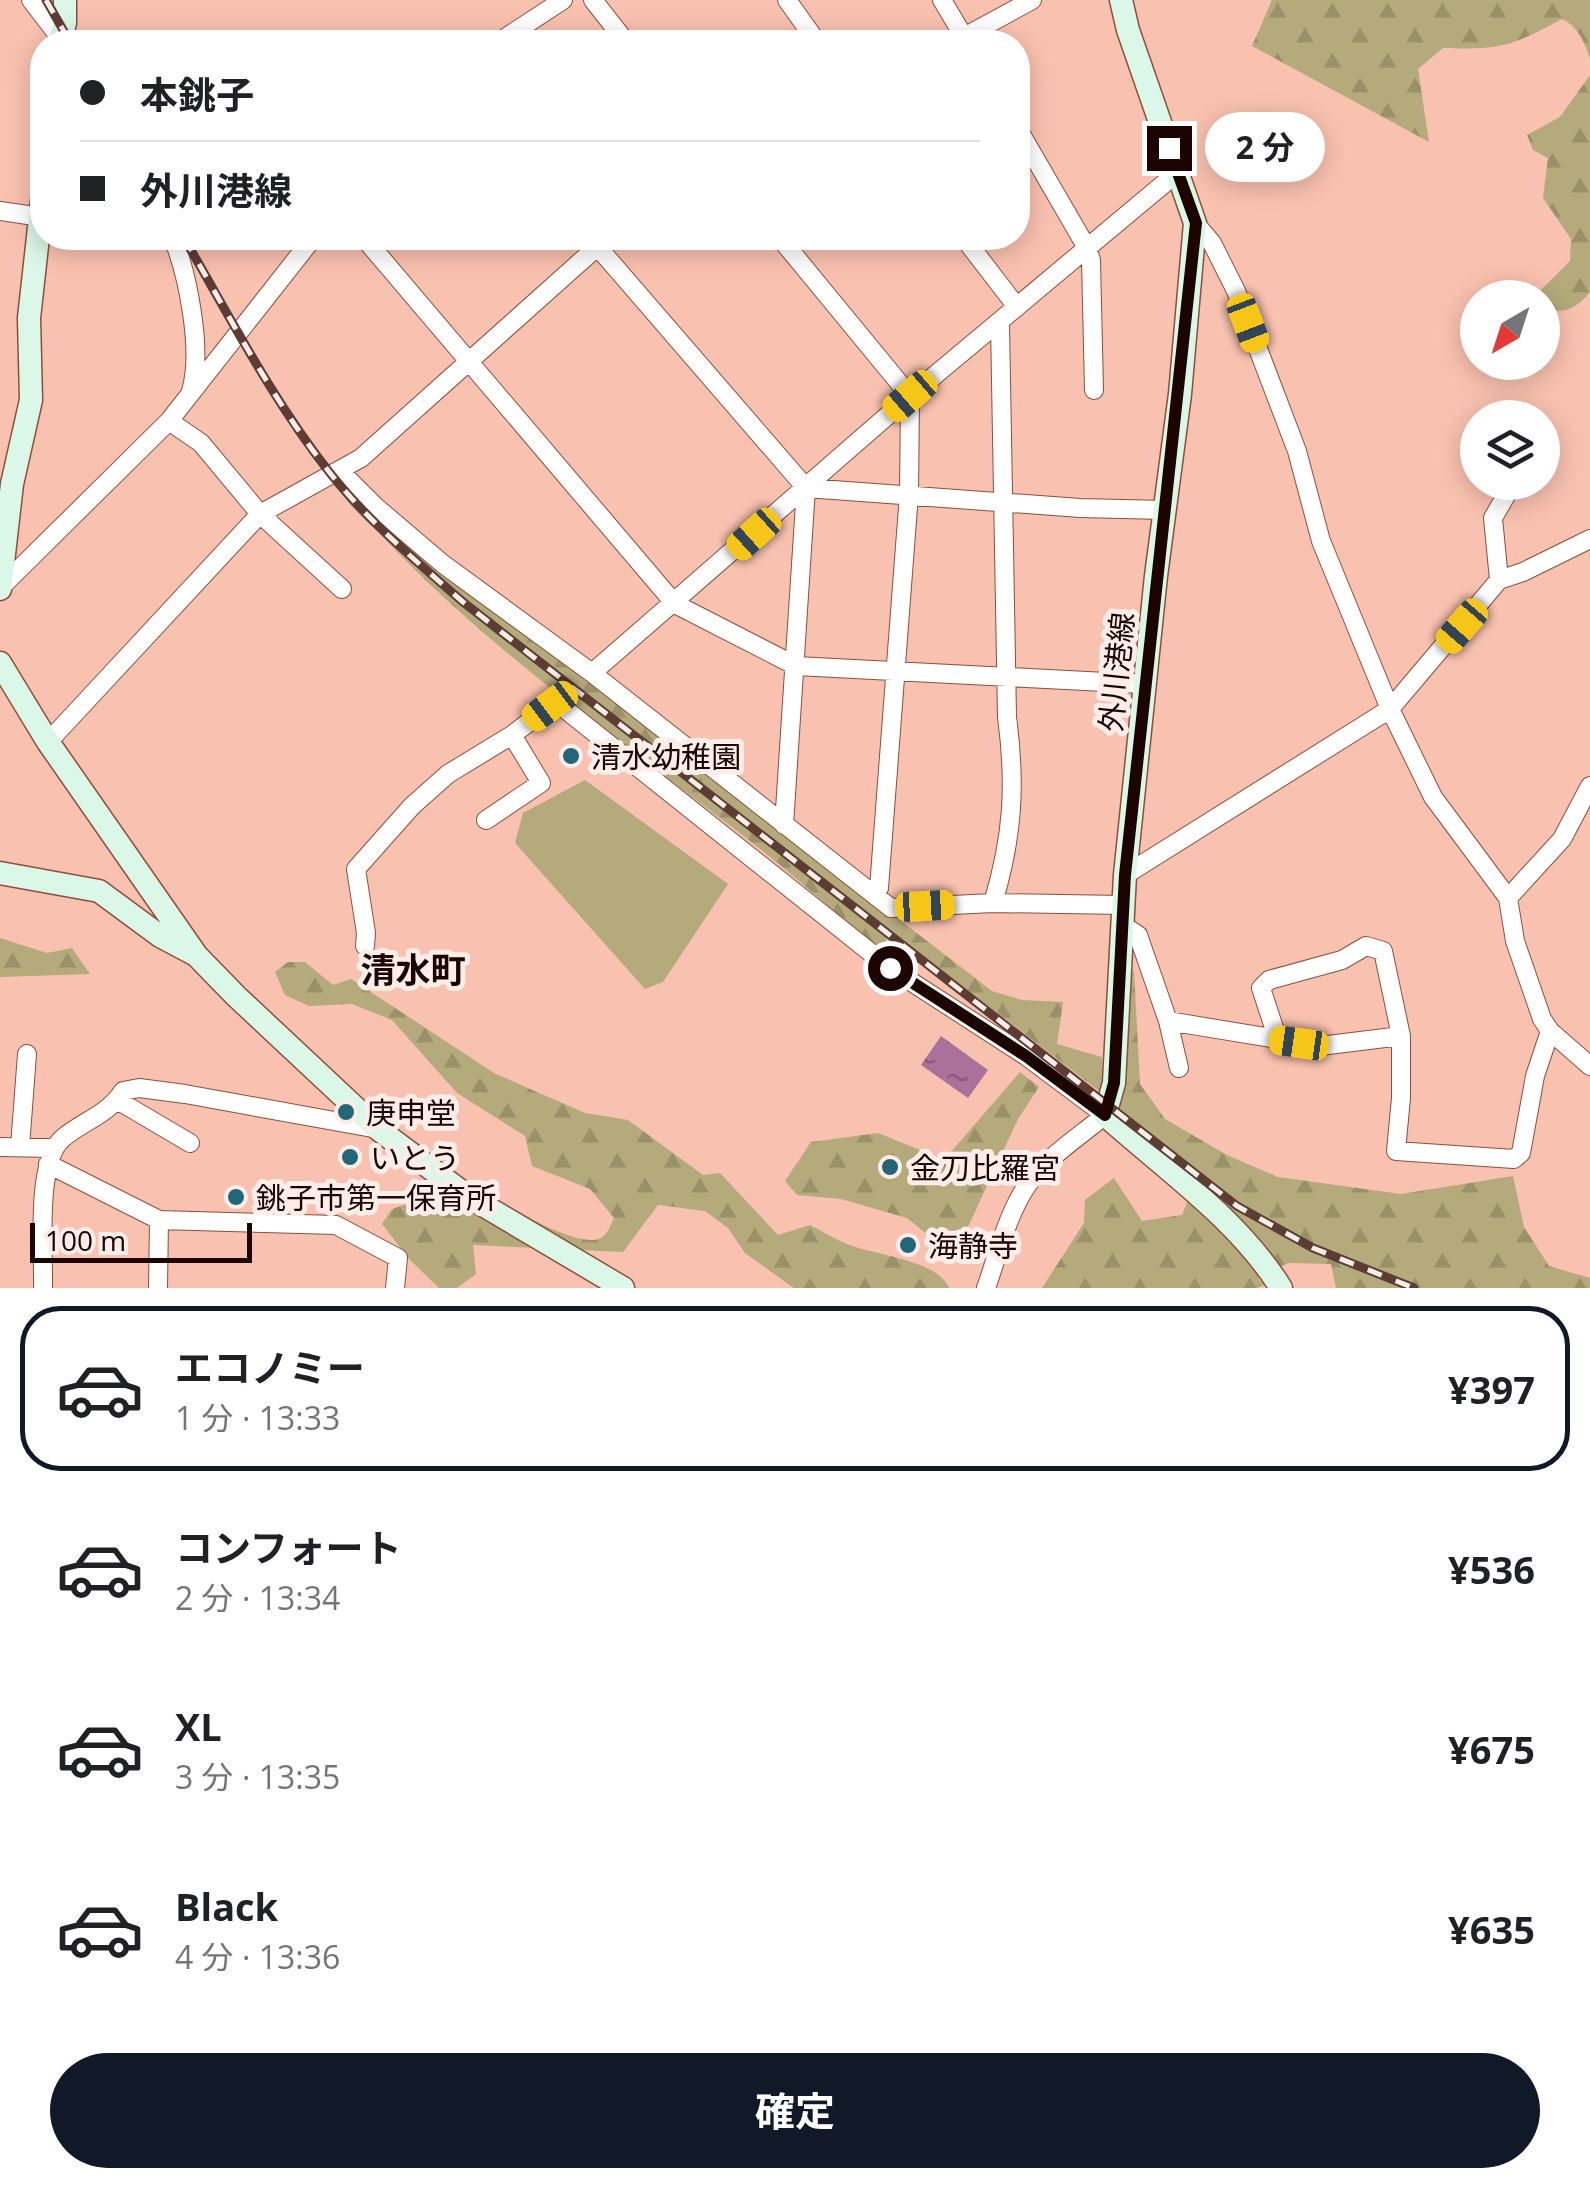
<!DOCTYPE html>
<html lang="ja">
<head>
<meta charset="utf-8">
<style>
  body { margin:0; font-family:"Open Sans","Noto Sans JP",sans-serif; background:#f2f2f2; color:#202124; height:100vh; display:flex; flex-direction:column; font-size:38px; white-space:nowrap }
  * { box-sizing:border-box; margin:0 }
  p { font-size:32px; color:#757577 }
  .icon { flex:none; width:55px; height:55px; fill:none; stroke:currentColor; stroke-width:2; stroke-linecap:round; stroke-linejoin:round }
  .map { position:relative; height:1288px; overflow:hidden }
  .sheet { display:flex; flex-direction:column; background:#fff; flex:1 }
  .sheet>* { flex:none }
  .guide { position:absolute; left:30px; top:30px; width:1000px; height:220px; border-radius:40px; box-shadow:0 5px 25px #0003; display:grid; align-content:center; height:220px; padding:0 50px; background:#fff }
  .needle { width:65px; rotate:219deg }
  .controls { position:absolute; left:1460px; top:280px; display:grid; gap:20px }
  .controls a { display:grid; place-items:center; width:100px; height:100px; border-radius:50%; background:#fff; box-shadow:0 5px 25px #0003; font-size:50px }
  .scale { position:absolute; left:30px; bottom:25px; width:222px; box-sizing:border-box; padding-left:10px; border:5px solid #1c0501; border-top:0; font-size:28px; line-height:35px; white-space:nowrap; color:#1c0501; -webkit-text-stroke:8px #fcede8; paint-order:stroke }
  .end { position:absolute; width:45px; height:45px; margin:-22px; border:12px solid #1c0501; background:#fff; box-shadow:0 0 0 5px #fff }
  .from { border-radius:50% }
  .bubble { position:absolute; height:70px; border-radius:35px; background:#fff; box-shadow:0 5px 25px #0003; font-size:32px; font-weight:700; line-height:70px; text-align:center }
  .car { position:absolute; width:30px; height:60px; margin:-30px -15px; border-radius:12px; box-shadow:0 0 8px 2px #0007; background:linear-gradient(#f5c518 24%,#345 0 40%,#f5c518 0 76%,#345 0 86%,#f5c518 0) }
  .guide b { display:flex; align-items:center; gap:35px; height:95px; font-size:38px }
  .guide b+b { border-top:2px solid #e0e0e0 }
  .guide i { width:25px; height:25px; background:#202124 }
  ul { padding:18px 0 0; list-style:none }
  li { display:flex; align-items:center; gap:30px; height:165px; margin:0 20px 15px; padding:0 30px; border:5px solid transparent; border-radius:40px }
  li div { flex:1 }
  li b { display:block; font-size:38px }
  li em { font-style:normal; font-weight:700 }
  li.selected { border-color:#111827 }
  li>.icon { width:90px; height:90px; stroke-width:1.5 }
  .button { display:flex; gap:20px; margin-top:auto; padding:20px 50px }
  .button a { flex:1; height:115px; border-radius:60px; background:#111827; color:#fff; font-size:40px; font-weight:700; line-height:115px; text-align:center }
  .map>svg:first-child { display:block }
  .grass { fill:#b4aa7b }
  .forest { fill:url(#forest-firs) }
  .water { fill:url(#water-ripples) }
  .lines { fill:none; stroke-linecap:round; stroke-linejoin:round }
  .street-casing { stroke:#8b4f3b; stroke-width:20 }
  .secondary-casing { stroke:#8b4f3b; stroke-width:25 }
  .street { stroke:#fff; stroke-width:18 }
  .secondary { stroke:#daf7e7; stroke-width:22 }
  .rail-casing { stroke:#5d3c34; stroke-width:9 }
  .rail { stroke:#fcede8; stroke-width:5; stroke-dasharray:15; stroke-linecap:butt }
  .route { stroke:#1c0501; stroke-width:12 }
  .poi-dot { fill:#226678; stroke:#fcede8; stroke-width:4 }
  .labels { text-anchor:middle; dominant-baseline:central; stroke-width:10; stroke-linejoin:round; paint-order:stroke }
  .street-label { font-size:30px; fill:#1c0501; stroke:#fcede8 }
  .poi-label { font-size:30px; fill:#1c0501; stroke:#fcede8; text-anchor:start }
  .quarter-label { font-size:35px; font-weight:bold; fill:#1c0501; stroke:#fcede8 }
</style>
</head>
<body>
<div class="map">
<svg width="1590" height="1288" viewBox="0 0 1590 1288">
  <defs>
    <pattern id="forest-firs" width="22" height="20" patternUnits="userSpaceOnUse" patternTransform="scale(2.5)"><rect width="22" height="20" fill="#b4aa7b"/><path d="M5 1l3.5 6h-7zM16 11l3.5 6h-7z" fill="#9a9169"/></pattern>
    <pattern id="water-ripples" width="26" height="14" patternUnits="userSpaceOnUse" patternTransform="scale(2.5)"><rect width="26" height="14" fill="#ac719a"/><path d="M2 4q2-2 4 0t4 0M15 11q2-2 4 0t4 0" fill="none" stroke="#8b5b7b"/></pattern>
  </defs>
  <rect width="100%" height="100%" fill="#f9c1af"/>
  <path class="grass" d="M 585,780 L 728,884 L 663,982 L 645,989 L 515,843 L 523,813 Z"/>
  <path class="forest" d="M 1272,0 L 1590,0 L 1590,59 C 1585,43 1578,26 1562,19 C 1512,46 1501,50 1443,48 L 1418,69 L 1429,142 L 1252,46 Z
    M 1590,75 L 1590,292 C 1577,308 1563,316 1543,307 L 1542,298 L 1534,297 L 1570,261 L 1571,239 L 1543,198 L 1548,158 L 1533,150 L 1527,135 L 1560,117 Z
    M 339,488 L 992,991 L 1022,1000 L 1063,1002 L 1057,1044 L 1102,1057 L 1103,1087 L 1125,978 L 1134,970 L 1140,1084 L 1165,1119 L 1227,1155 L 1278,1177 L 1401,1194 L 1513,1176 L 1524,1227 L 1549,1266 L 1590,1278 L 1590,1288 L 1336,1288 L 1331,1264 L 1289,1263 L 1279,1267 L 1246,1258 L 1259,1274 L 1259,1280 L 1266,1284 L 1258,1288 L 1042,1288 L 1084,1223 L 1085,1200 L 1114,1178 L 1142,1221 L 1182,1215 L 1195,1183 L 1120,1119 L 1120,1107 L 892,932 L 881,947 L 899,964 C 852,928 810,889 764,852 C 638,753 492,654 383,537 C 369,523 345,503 339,488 Z
    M 0,938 L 47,953 L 72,948 L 90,974 L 0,977 Z
    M 288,962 L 305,962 L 333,985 L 351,979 L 494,1073 L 585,1113 L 628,1120 L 703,1175 L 720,1173 L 778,1235 L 810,1225 C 822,1231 834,1239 847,1244 C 874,1255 938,1260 949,1288 L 794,1288 L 745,1253 L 728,1228 L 705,1211 L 658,1205 L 623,1252 L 473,1245 L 476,1274 L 457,1288 L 439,1288 L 409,1259 L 382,1224 L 392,1209 L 468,1183 C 493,1197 576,1251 601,1238 C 609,1233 610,1225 614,1218 L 590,1189 L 532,1166 L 525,1136 L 457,1093 L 392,1020 L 352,1004 L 309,1006 L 285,995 L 275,972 Z
    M 1020,1072 L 1039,1087 L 1018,1119 L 960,1244 L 944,1248 L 907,1218 L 841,1199 L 797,1195 L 785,1181 L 811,1142 L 878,1133 L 944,1160 Z"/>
  <path class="water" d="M 941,1036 L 988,1070 L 968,1098 L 921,1065 Z"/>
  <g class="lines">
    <defs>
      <path id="street" d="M 31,0 L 61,39
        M 593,0 L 626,42
        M 787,0 L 817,42
        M 942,0 L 967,42
        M 499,42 L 563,0
        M 955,42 L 1032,0
        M 1018,129 L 1087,248 L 1091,260 L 1094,390
        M 0,211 L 41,217
        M 1195,223 L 1212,243 L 1236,291 L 1297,451 L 1321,541 L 1390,709 L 1433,797 L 1508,898 L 1515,941 L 1542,1019 L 1550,1031 L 1590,1066
        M 173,238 C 188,276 203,351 191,391
        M 364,238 L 675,604 L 796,666 L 1144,684
        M 590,238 L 806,488 L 784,825
        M 780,238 L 910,396 L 909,494 L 879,888 L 876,894
        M 964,238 L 1017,307
        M 169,421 L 201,443 L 260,514 L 342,589
        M 339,470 L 376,507 L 443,564 L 592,673 L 891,908 L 993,903 L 1124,905
        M 806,488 L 1080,508 L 1165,510
        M 1499,580 L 1493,518 L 1512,485
        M 0,588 L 169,421 L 313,238
        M 592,673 L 910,396 L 1178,172
        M 48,742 L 260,514 L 361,458 L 607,238
        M 486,820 L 541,783 L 512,735
        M 1125,875 L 1390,709 L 1499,580 L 1523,572 L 1590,539
        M 1508,898 L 1562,839 L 1590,786
        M 993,903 C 1013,836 1016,785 1007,717 L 1000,324
        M 1124,926 L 1138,935 L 1168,1021 L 1179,1068
        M 365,946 L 366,933 L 356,869 L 412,806 L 448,774 L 512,735 L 550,706 L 561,706 L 890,968 L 1026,1056 L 1105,1115 C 1079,1137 1047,1157 1028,1184 C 1007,1214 998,1255 986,1288
        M 1168,1021 L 1320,1046 L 1401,1036
        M 1278,1040 L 1261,988 L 1269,980 L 1342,960 L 1366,946 L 1383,951 L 1401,1036 L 1401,1098 L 1396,1151 L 1514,1159 L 1521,1153 L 1535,1076 L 1550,1031
        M 117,1100 L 190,1143
        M 0,1147 L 53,1148
        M 20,1147 L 27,1054
        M 48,1164 L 159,1220 L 336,1225 L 398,1258 L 395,1288
        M 43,1288 C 44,1252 35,1161 63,1138 C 83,1121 109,1114 123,1091 L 139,1088 L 185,1094 L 378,1129
        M 158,1288 L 159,1220"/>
      <path id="secondary" d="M 1121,0 L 1128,30 L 1195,223 L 1180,394 L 1156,576 L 1125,875 L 1114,1083 L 1105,1115 C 1165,1169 1238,1219 1281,1288
        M 60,42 L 65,23 L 65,0
        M 0,589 L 12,484 L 31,400 L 29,318 L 42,201
        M 0,663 L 48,742 L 197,956 L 236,996 L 378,1129 L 466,1195 L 623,1288
        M 0,873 L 99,891 L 160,936 L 194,954"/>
    </defs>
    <use href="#street" class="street-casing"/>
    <use href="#secondary" class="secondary-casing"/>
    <use href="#street" class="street"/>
    <use href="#secondary" class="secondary"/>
    <defs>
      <path id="rail" d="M 46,0 L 70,42
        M 184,238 C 230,317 273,401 330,473 C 368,521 417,562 463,602 L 1237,1206 L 1313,1248 L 1414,1288"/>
    </defs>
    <use href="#rail" class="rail-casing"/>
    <use href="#rail" class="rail"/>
  </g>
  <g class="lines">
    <path class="route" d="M 890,968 L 1026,1056 L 1105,1115 L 1114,1083 L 1125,875 L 1196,223 L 1169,148"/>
  </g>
  <g class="poi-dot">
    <circle cx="571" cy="756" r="10"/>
    <circle cx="346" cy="1112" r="10"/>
    <circle cx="350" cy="1157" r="10"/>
    <circle cx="890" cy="1167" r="10"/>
    <circle cx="236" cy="1197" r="10"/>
    <circle cx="908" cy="1245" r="10"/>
  </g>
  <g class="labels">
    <g class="street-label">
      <text transform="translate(1116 672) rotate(-84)">外川港線</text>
    </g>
    <g class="poi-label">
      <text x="591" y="756">清水幼稚園</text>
      <text x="366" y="1112">庚申堂</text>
      <text x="370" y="1157">いとう</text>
      <text x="910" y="1167">金刀比羅宮</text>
      <text x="256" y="1197">銚子市第一保育所</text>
      <text x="928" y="1245">海静寺</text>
    </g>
    <g class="quarter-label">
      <text x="413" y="969">清水町</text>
    </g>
  </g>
</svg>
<div class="controls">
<a><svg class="needle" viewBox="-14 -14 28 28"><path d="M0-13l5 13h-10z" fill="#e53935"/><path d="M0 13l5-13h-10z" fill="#757577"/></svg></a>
<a><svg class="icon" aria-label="layers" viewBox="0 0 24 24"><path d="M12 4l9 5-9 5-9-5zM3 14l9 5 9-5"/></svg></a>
</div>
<div class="scale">100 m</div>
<i class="end from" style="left:890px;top:968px"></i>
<i class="end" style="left:1169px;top:148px"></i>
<div class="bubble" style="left:1205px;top:112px;width:120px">2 分</div>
<i class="car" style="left:1248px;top:323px;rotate:159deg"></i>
<i class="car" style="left:910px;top:396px;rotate:229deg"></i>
<i class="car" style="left:754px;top:534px;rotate:228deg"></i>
<i class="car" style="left:1462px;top:626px;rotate:221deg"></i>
<i class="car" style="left:550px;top:706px;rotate:233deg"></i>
<i class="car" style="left:925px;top:906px;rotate:87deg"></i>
<i class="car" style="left:1299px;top:1043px;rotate:278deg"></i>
<div class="guide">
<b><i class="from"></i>本銚子</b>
<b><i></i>外川港線</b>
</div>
</div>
<section class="sheet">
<ul>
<li class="selected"><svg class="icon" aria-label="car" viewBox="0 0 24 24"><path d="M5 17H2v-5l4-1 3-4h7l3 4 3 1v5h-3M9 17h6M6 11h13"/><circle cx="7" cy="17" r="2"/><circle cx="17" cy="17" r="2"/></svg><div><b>エコノミー</b><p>1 分 · 13:33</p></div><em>¥397</em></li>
<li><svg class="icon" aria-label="car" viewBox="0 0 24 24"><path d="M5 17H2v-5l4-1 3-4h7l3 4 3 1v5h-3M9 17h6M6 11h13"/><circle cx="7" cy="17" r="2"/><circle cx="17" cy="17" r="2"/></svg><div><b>コンフォート</b><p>2 分 · 13:34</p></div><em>¥536</em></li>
<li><svg class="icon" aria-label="car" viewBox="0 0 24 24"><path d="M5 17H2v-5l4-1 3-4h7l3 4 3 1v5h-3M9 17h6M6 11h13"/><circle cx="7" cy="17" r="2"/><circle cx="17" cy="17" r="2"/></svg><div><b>XL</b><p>3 分 · 13:35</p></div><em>¥675</em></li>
<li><svg class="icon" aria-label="car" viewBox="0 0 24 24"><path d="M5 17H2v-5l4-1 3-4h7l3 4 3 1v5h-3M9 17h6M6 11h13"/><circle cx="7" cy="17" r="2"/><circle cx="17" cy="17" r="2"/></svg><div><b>Black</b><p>4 分 · 13:36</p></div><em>¥635</em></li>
</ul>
<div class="button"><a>確定</a></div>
</section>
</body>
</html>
